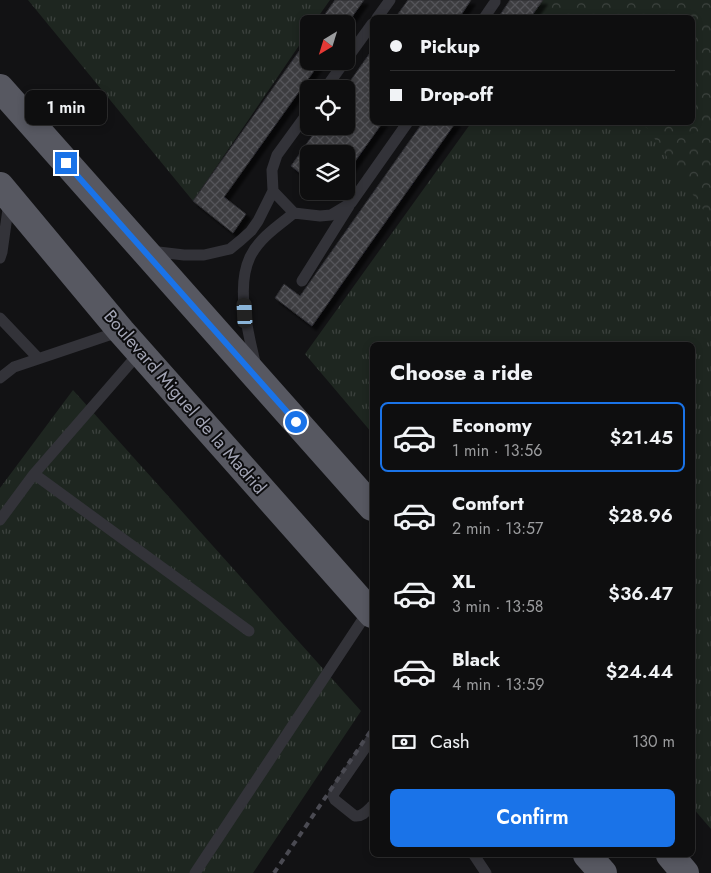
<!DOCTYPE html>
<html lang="en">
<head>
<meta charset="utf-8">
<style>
  body { margin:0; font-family:Jost,sans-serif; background:#171718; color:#f1f3f6; height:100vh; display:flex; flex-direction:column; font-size:19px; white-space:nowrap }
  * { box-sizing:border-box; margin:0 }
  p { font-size:16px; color:#9b9c9e }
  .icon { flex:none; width:28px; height:28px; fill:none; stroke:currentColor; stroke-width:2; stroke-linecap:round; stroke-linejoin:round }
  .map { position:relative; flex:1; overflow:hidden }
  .details { position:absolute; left:370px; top:342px; width:325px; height:515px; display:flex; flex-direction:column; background:#0e0e0f; border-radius:8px; box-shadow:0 2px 8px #0003,0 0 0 1px #2e2e2f }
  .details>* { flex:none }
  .top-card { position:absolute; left:370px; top:15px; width:325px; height:110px; border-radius:8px; box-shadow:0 2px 8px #0003,0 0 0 1px #2e2e2f; display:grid; align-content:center; height:110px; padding:0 20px; background:#0e0e0f }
  .needle { width:32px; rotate:218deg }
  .tools { position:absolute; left:300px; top:15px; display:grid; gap:10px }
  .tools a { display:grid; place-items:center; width:55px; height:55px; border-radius:8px; background:#0e0e0f; box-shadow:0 2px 8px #0003,0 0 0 1px #2e2e2f; font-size:25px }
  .end { position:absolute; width:22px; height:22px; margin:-11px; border:6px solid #1a73e8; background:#fff; box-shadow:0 0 0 2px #fff }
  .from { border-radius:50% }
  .bubble { position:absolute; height:35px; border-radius:8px; background:#0e0e0f; box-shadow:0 2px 8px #0003,0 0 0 1px #2e2e2f; font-size:16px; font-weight:600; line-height:35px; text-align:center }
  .car { position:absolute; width:15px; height:30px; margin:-15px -8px; border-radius:6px; box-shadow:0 0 4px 1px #0007; background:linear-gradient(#222 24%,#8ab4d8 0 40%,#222 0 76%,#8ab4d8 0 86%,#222 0) }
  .top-card b { display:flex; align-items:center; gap:18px; height:48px; font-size:19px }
  .top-card b+b { border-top:1px solid #2e2e2f }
  .top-card i { width:12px; height:12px; background:#f1f3f6 }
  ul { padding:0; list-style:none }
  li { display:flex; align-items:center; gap:15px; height:70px; margin:0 10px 8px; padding:0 10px; border:2px solid transparent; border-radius:8px }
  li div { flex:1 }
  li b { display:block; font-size:19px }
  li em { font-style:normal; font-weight:600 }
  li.selected { border-color:#1a73e8 }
  li>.icon { width:45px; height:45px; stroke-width:1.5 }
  h2 { padding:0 20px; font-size:22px; line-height:60px }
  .pay { display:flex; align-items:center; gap:12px; height:55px; padding:0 20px; font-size:19px }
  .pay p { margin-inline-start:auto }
  .primary-button { display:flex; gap:10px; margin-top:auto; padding:10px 20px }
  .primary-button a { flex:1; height:58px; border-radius:8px; background:#1a73e8; color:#fff; font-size:20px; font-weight:600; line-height:58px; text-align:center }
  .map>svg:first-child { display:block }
  .grass { fill:url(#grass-tufts) }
  .park { fill:url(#park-crowns) }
  .building { fill:url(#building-cross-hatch); stroke:#2c2c30; filter:url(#shadow) }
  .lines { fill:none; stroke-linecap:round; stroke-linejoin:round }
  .service { stroke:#333339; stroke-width:11 }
  .trunk { stroke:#575861; stroke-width:28 }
  .rail { stroke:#4a4a52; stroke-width:4; stroke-dasharray:6 5; stroke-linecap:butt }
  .route { stroke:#1a73e8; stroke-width:6 }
  .labels { text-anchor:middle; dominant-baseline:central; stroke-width:4; stroke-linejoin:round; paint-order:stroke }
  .street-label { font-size:18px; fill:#a3a5b5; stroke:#0d0d0f }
</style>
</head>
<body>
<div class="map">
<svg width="711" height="873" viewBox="0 0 711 873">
  <defs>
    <pattern id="grass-tufts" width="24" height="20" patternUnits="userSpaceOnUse" patternTransform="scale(1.25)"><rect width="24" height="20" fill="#1e2620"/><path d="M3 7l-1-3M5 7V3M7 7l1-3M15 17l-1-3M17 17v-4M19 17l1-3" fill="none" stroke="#3c423e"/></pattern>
    <pattern id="park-crowns" width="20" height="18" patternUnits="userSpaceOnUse" patternTransform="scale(1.25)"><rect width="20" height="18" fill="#1e2620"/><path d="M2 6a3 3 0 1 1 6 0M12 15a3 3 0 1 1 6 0" fill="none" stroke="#3c423e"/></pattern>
    <pattern id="building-cross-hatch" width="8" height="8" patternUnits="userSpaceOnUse" patternTransform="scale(1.25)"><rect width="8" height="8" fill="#3c3c41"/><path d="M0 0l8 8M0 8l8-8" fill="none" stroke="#55555a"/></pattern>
    <filter id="shadow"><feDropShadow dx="4.5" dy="4.5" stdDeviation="1" flood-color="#0009"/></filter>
  </defs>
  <rect width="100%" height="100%" fill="#121214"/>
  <path class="grass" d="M 28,0 L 330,0 L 313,24 L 309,24 L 309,31 L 193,201 Z
    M 711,0 L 711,829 L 692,807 L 692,345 L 372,345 L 372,433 L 305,354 L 471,123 L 692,122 L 692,18 Z
    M 73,390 L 361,711 L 253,873 L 0,873 L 0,488 Z"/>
  <path class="park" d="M 512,0 L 711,0 L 711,221 L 648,129 L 641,123 L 692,122 L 692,18 L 526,17 Z"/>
  <path class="building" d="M 335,0 L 364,0 L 347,24 L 318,24 Z
    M 408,0 L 471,0 L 459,18 L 395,18 Z
    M 510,0 L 543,0 L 530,18 L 498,18 Z
    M 309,37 L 309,61 L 321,61 L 224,197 L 246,214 L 233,233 L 193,201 Z
    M 372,50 L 372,122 L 383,122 L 346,174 L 346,154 L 309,154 L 309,180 L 291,166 L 319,126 L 346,126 L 346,87 Z
    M 423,122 L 456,122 L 312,326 L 275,298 L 284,284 L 300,296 Z"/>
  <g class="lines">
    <path class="service" d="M 377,18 L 390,0
      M 484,18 L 495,2 L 495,0
      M 346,60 L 372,24
      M 325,89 L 345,61
      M 273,191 L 294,213
      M 150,251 L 184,255 L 204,255 L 230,249 L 241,240 L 251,231 L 258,221 L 273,191 L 272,170 L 277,155 L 309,111
      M 0,258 L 2,252 L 9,202
      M 302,281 L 349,206
      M 0,318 L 38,358
      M 256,367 C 249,334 235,289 250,257 C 259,238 279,225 294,213 L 320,216 L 331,215 L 351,203 L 408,122
      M 0,378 L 14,367 L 121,331
      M 34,474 L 249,631
      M 0,520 L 34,474 L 140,352
      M 372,738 L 334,793 L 333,796 L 335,800 L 355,816 C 362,817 367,811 372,806
      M 474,855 L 486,873
      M 195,873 L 369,610"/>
    <path class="trunk" d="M 0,88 L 372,507
      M 0,186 L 121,331 L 372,614
      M 587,855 L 603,873
      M 670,855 L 685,873"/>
    <path class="rail" d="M 274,873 L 372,729"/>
  </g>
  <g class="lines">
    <path class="route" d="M 66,163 L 296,422"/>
  </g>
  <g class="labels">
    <g class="street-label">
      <text transform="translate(185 402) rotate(49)">Boulevard Miguel de la Madrid</text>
    </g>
  </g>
</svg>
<div class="tools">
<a><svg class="needle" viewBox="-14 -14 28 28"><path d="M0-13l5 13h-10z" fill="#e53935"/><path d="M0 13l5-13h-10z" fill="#9b9c9e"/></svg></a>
<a><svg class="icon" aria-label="locate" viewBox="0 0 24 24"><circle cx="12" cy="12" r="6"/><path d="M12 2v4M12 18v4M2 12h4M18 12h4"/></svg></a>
<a><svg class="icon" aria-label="layers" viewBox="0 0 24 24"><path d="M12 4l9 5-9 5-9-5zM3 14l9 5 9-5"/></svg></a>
</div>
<i class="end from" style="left:296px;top:422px"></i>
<i class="end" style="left:66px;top:163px"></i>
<div class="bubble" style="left:25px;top:90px;width:82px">1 min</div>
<i class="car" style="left:245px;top:313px;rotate:357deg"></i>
<div class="top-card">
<b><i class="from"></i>Pickup</b>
<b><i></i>Drop-off</b>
</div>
<section class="details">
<h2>Choose a ride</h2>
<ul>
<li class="selected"><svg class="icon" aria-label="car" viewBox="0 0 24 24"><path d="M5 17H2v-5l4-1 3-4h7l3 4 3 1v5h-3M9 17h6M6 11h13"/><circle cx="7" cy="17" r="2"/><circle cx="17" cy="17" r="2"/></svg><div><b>Economy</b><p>1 min · 13:56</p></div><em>$21.45</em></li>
<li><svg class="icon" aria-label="car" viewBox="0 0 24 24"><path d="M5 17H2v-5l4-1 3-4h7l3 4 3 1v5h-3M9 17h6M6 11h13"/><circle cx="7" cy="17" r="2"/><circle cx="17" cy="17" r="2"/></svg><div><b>Comfort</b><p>2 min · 13:57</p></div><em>$28.96</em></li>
<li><svg class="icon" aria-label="car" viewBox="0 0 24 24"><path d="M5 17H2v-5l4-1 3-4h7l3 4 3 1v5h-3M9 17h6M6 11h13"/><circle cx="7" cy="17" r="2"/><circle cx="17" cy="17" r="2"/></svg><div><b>XL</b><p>3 min · 13:58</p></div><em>$36.47</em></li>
<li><svg class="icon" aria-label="car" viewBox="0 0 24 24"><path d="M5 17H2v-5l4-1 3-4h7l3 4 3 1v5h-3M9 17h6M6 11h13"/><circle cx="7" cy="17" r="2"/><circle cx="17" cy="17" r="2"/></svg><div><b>Black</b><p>4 min · 13:59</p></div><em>$24.44</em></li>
</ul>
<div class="pay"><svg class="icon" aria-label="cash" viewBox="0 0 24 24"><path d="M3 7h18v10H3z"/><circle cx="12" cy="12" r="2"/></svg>Cash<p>130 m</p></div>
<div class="primary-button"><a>Confirm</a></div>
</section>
</div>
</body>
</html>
